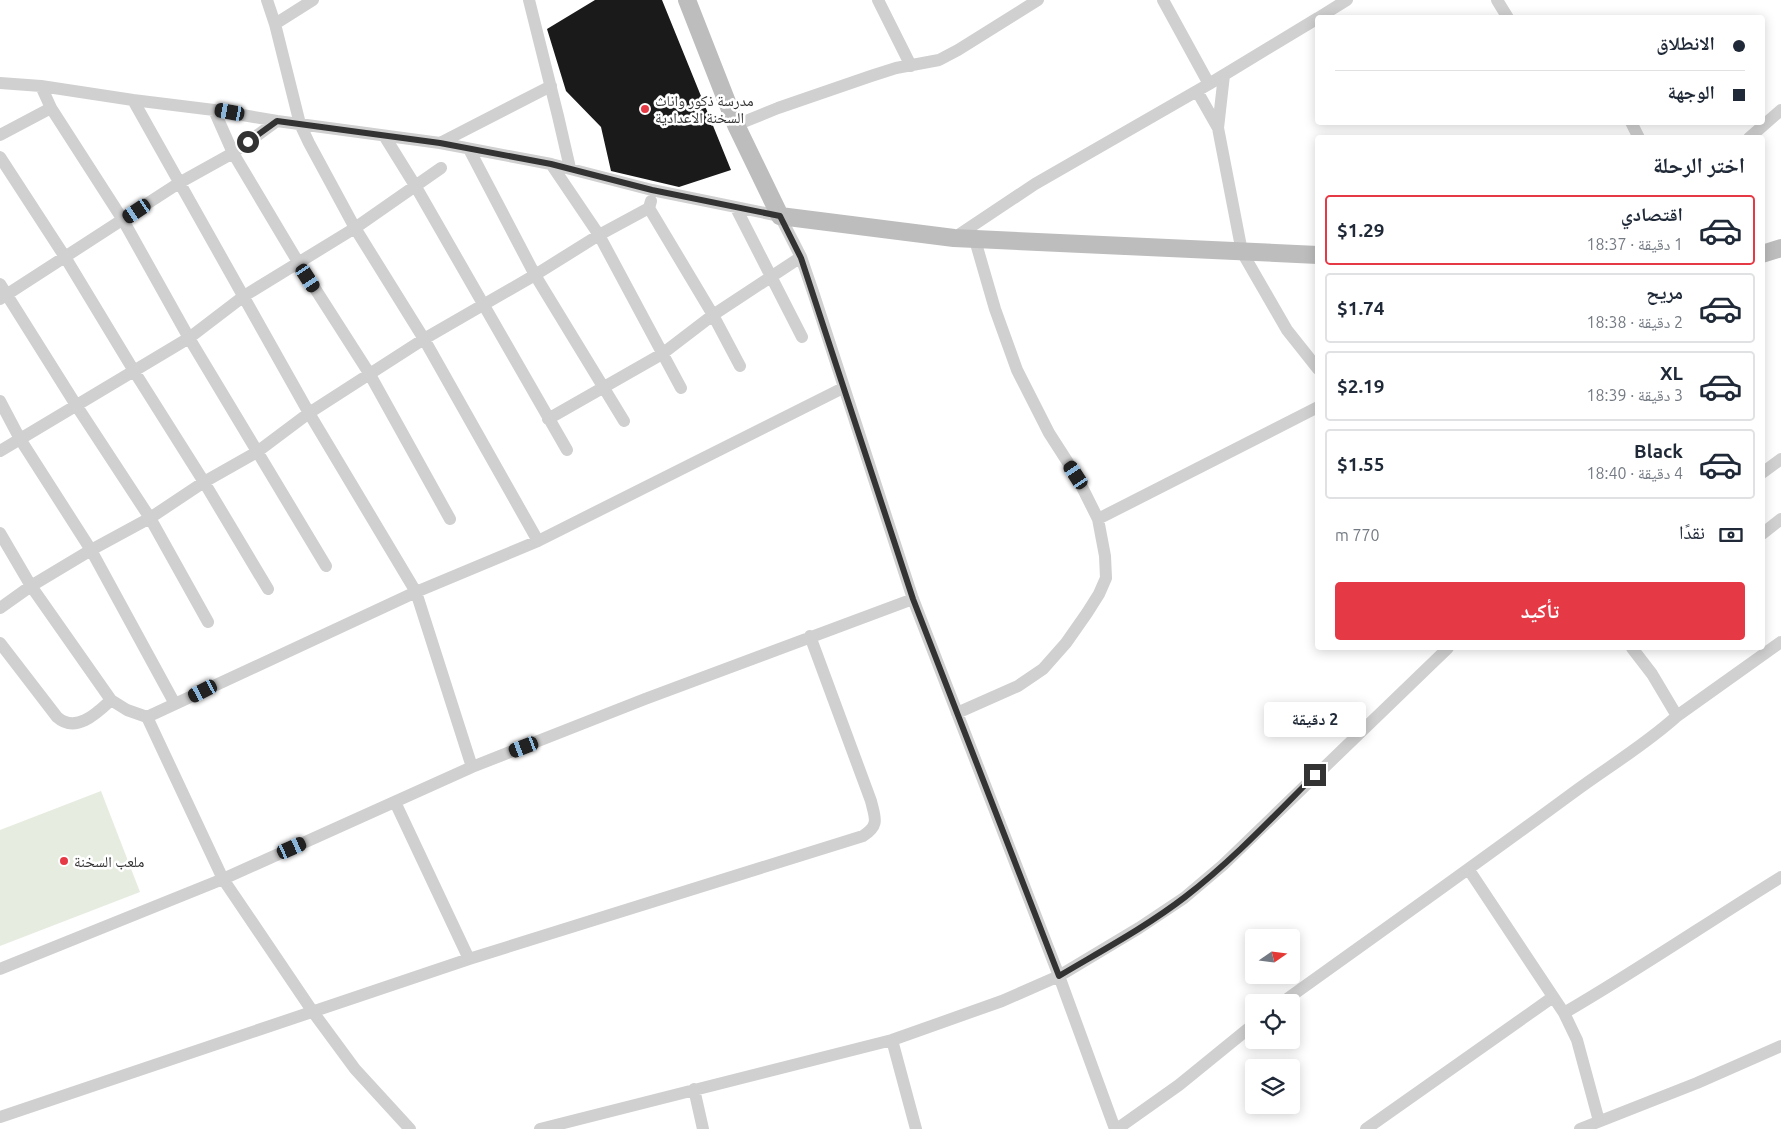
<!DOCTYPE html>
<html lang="ar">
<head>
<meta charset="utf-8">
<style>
  body { margin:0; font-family:Ubuntu,"Noto Naskh Arabic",sans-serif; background:#f6f6f7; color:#1f2937; direction:rtl; height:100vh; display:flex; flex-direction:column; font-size:19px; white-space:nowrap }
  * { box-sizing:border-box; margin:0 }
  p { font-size:16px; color:#747a83 }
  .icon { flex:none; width:28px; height:28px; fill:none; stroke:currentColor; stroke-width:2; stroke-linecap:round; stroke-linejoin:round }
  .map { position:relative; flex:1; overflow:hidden; direction:ltr }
  .side { position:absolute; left:1315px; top:135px; width:450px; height:515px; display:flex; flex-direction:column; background:#fff; border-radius:5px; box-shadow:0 2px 12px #0003; direction:rtl }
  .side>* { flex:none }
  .banner { position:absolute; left:1315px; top:15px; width:450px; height:110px; border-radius:5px; box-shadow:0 2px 12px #0003; direction:rtl; display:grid; align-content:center; height:110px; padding:0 20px; background:#fff }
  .needle { width:32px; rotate:76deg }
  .fabs { position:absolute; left:1245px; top:929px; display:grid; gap:10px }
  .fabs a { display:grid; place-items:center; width:55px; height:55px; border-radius:5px; background:#fff; box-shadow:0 2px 12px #0003; font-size:25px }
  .end { position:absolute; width:22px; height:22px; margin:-11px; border:6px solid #333; background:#fff; box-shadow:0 0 0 2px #fff }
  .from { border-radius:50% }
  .bubble { position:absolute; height:35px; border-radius:5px; background:#fff; box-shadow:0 2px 12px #0003; font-size:16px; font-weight:700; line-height:35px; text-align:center; direction:rtl }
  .car { position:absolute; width:15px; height:30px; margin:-15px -8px; border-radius:6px; box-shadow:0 0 4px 1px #0007; background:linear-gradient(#222 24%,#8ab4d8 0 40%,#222 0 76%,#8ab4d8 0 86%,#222 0) }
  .banner b { display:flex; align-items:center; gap:18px; height:48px; font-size:19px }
  .banner b+b { border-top:1px solid #e0e1e3 }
  .banner i { width:12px; height:12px; background:#1f2937 }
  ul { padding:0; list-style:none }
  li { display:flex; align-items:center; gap:15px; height:70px; margin:0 10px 8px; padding:0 10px; border:2px solid #e0e1e3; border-radius:5px }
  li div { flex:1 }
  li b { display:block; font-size:19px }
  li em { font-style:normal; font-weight:700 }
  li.current { border-color:#e63946 }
  li>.icon { width:45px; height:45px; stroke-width:1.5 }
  h2 { padding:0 20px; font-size:22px; line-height:60px }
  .pay { display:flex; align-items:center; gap:12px; height:55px; padding:0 20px; font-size:19px }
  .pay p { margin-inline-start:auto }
  .button { display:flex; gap:10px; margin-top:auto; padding:10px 20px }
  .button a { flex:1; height:58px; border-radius:5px; background:#e63946; color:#fff; font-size:20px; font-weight:700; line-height:58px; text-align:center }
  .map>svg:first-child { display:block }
  .green { fill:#e6ecdf }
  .building { fill:#1a1a1a }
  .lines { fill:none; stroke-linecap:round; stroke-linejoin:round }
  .street { stroke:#d0d0d0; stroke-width:12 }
  .secondary { stroke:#bdbdbd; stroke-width:18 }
  .route { stroke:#333; stroke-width:6 }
  .poi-dot { fill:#e63946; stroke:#fff; stroke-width:2 }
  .labels { text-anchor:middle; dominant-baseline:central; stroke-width:5; stroke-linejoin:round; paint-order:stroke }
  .poi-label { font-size:15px; fill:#333; stroke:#fff; text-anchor:start }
</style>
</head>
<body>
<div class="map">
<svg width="1781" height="1129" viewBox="0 0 1781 1129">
  <rect width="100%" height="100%" fill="#fff"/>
  <path class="green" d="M 101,791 L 140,892 L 0,946 L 0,830 Z"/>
  <path class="building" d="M 595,0 L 662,0 L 731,170 L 679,187 L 611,171 L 601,127 L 566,91 L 547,29 Z"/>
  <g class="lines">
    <path class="street" d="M 267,0 L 275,24 L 300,124 L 309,143 L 355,228 L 424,339 L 538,541
      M 529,0 L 558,116 L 570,168
      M 878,0 L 911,66
      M 1163,0 L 1209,84
      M 1497,0 L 1508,18
      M 1318,18 L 1347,0
      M 275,24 L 313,0
      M 1224,75 L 1218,128 L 1242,252 L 1287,330 L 1318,369
      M 0,83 L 41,86 L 133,100 L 214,110 L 277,121 L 440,143 L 551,164 L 652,190 L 780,216 L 801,257 L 814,295 L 913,599 L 1059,976 L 1115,1129
      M 41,86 L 51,108 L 123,220 L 189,338 L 326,566
      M 1197,91 L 1218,128
      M 214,110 L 233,153 L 298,262 L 369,373 L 450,519
      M 1631,122 L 1639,138
      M 736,125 L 778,108 L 871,76 L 896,68 L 939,60 L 958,50 L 1038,0
      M 0,135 L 51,108
      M 385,137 L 416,187 L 567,450
      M 1749,138 L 1781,110
      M 440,143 L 551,86
      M 469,149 L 535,275 L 624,421
      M 0,157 L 65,257 L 134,371 L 204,482 L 268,589
      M 551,164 L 599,235 L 681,388
      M 651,201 L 649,208 L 713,315 L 740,366
      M 736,208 L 802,337
      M 954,238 L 1035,184 L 1209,84 L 1318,18
      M 0,284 L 76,405 L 150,518 L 208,622
      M 0,299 L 179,183 L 233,153 L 277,121
      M 0,401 L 20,439 L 91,550 L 175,704 L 416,592 L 309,413 L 133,100
      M 548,419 L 662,354 L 713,315 L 801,257
      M 0,451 L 189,338 L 244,296 L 355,228 L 441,168
      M 1762,473 L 1781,459
      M 1098,519 L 1318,407
      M 0,533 L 31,586 L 111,700
      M 1762,534 L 1781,519
      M 0,608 L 31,586 L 91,550 L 150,518 L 204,482 L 257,452 L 309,413 L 424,339 L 535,275 L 599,235 L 649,208
      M 0,643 L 57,717 C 76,734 97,713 111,700 L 127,710 L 147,717 L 175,704
      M 1632,648 L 1652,674 L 1677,716
      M 957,713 L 1018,686 L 1043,669 L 1066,643 L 1087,613 L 1099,594 L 1106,578 L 1105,556 L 1098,519 L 1076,475 L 1049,433 L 1017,370 L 995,309 L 975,240
      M 147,717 L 223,879 L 313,1012 L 355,1069 L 410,1129
      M 472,767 L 416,592 L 538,541 L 843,388
      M 395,802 L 469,959
      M 1469,870 L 1564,1013 L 1577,1040 L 1599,1121
      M 0,969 L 223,879 L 472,767 L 645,699 L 913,599
      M 1283,1002 C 1379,933 1475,865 1570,795 C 1606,768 1644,746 1677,716 L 1781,642
      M 1564,1013 C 1638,970 1708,922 1781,877
      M 892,1040 L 916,1129
      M 694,1089 L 703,1129
      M 0,1117 L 469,959 L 863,836 C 880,825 875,818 871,801 L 810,636
      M 540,1129 L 892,1040 L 1002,1001 L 1059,976 L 1139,928 L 1184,898 L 1223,865 L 1448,648
      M 1117,1129 L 1179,1085 L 1254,1024
      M 1366,1129 L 1553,997
      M 1580,1129 L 1697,1083 L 1781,1046"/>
    <path class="secondary" d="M 687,0 L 736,125 L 780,216 L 954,238 L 1318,255
      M 1762,254 L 1781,248"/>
  </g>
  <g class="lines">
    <path class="route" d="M 248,142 L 277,121 L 440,143 L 551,164 L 652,190 L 780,216 L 801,258 L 913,599 L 1059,976 C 1101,951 1146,927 1185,897 C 1232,861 1273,817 1315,775"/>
  </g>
  <g class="poi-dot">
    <circle cx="645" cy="109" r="5"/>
    <circle cx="64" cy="861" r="5"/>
  </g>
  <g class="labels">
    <g class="poi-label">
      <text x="655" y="100">مدرسة ذكور واناث<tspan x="655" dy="17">السخنة الاعدادية</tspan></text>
      <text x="74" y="861">ملعب السخنة</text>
    </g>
  </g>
</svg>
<div class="fabs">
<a><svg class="needle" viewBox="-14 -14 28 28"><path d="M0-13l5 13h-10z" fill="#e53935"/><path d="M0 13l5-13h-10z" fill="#747a83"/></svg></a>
<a><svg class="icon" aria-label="locate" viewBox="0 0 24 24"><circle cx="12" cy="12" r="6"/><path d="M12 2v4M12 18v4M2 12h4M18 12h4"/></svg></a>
<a><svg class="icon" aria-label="layers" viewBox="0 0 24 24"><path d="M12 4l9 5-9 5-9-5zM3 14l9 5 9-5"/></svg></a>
</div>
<i class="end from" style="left:248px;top:142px"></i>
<i class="end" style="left:1315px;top:775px"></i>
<div class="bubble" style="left:1264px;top:702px;width:102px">2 دقيقة</div>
<i class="car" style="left:230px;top:112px;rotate:280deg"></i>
<i class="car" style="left:137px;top:211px;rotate:236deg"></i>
<i class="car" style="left:308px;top:278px;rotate:147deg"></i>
<i class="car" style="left:1076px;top:475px;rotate:327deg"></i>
<i class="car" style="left:203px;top:691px;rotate:243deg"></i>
<i class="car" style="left:524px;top:747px;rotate:249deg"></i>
<i class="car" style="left:292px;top:848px;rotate:66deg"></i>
<div class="banner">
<b><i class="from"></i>الانطلاق</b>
<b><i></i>الوجهة</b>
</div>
<section class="side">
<h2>اختر الرحلة</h2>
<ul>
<li class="current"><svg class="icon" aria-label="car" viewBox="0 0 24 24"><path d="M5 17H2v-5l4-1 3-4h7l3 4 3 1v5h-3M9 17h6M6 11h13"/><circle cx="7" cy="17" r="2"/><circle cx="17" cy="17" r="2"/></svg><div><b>اقتصادي</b><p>1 دقيقة · 18:37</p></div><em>$1.29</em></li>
<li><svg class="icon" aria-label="car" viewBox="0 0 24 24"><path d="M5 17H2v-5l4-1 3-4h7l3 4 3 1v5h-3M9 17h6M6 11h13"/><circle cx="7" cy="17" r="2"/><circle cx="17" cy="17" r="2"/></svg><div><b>مريح</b><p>2 دقيقة · 18:38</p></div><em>$1.74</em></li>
<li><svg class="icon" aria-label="car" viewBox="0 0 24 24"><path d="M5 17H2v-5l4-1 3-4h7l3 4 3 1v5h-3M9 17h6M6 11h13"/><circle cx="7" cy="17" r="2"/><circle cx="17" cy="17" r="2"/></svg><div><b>XL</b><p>3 دقيقة · 18:39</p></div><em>$2.19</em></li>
<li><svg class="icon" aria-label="car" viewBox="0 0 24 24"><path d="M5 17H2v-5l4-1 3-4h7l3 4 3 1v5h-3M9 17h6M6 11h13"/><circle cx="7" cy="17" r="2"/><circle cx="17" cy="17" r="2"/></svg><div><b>Black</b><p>4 دقيقة · 18:40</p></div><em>$1.55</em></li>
</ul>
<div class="pay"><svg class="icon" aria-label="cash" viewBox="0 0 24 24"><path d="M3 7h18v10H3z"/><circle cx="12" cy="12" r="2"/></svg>نقدًا<p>770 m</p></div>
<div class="button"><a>تأكيد</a></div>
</section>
</div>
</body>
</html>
